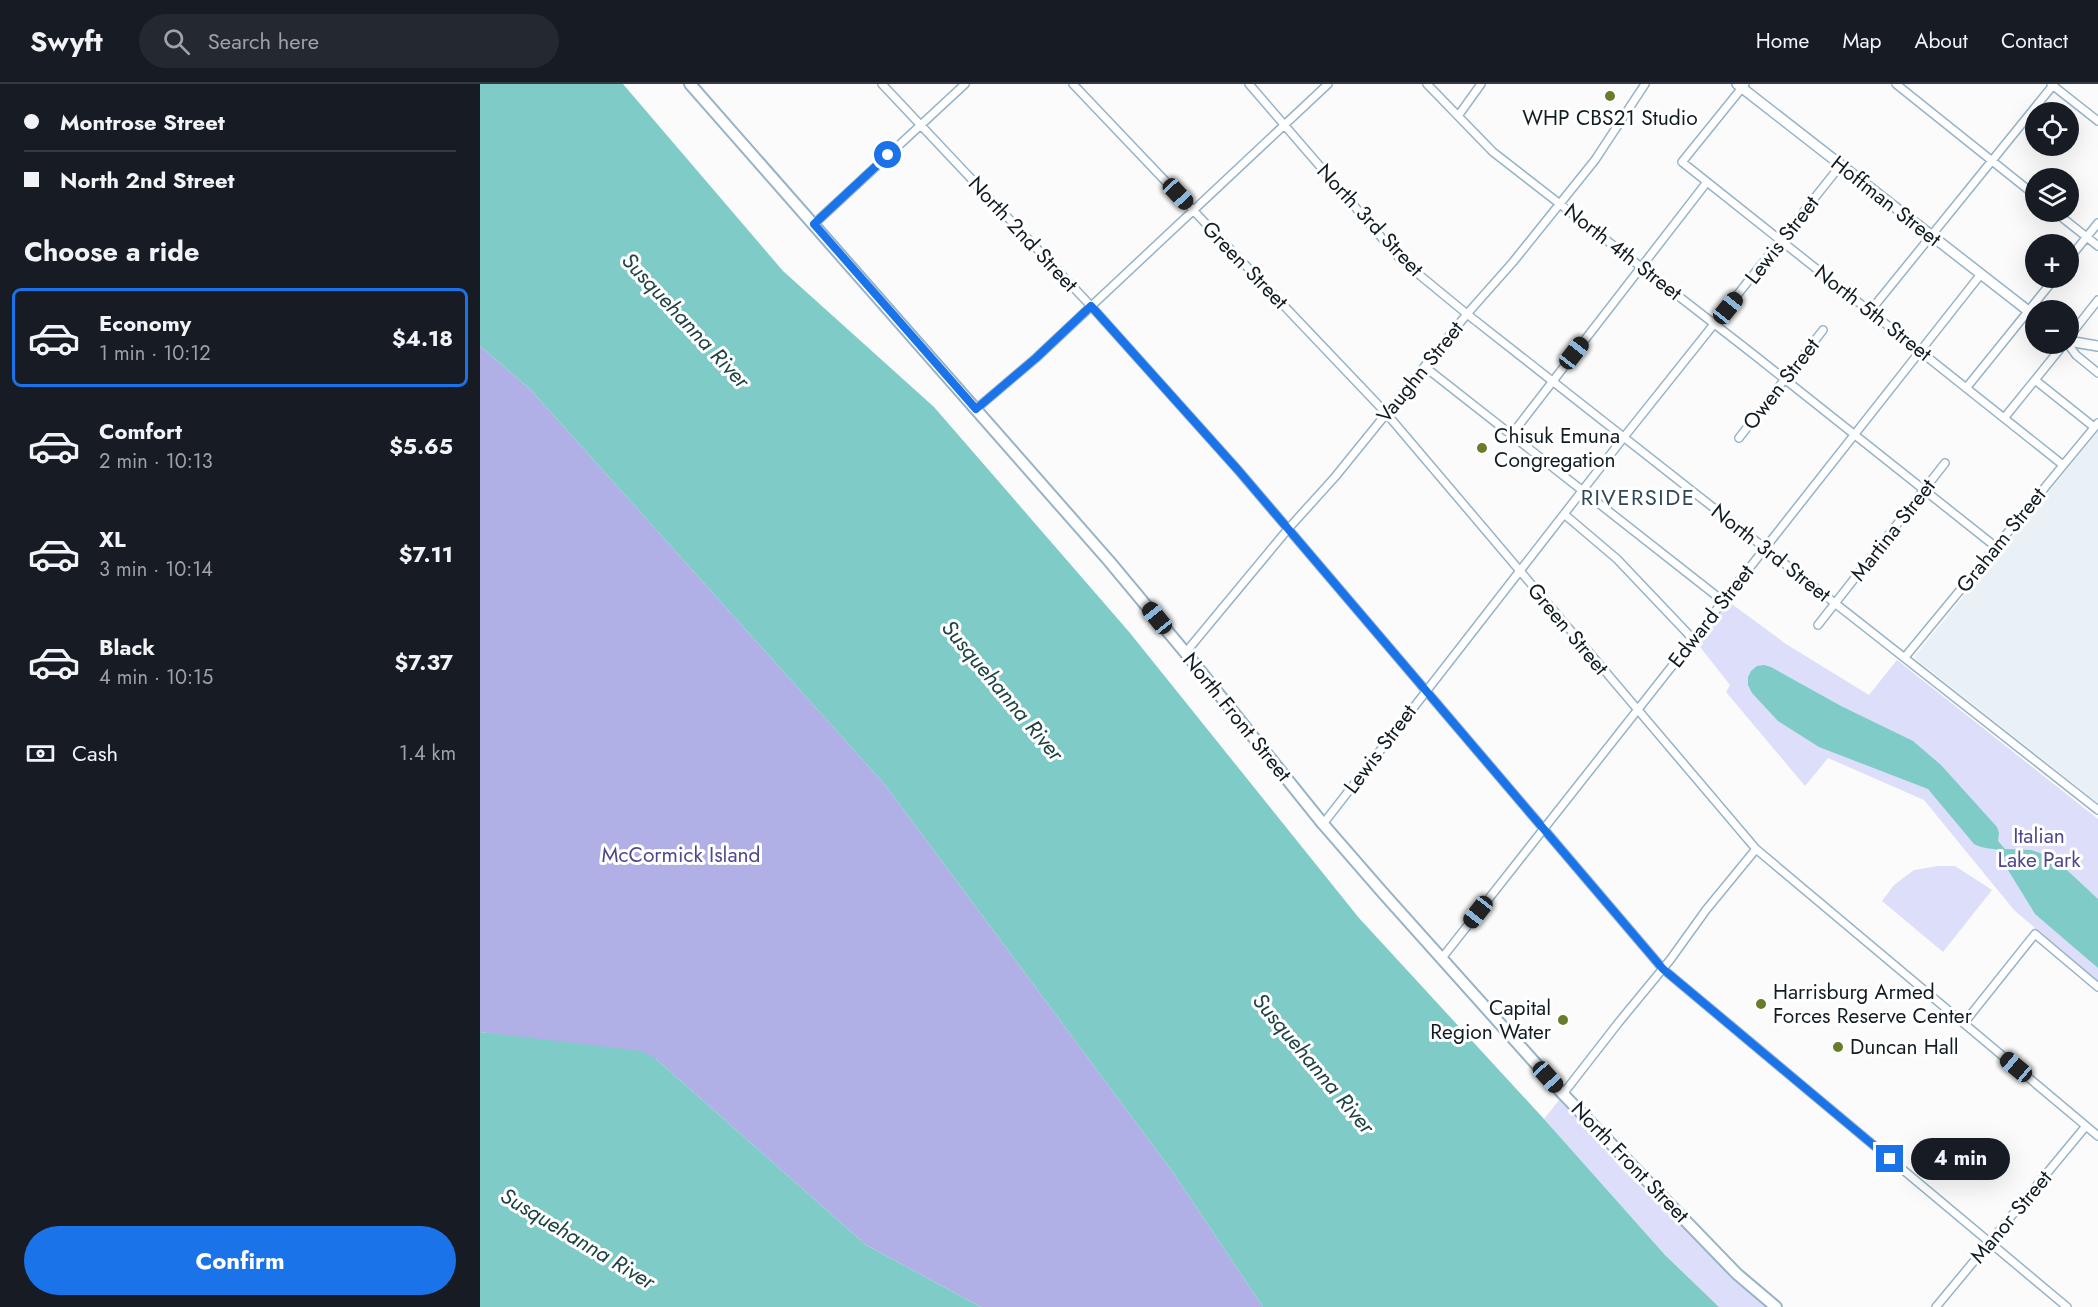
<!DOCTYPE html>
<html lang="en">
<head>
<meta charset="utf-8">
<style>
  body { margin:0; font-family:Jost,sans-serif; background:#242831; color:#f1f3f6; height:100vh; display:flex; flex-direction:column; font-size:22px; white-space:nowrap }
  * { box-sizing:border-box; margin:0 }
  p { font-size:20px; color:#9ea1a6 }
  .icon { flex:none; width:33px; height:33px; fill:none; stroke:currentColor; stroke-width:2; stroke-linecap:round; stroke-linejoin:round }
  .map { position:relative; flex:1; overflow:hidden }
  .panel { display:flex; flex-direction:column; background:#171b24; width:480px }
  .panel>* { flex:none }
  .top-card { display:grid; align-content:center; height:132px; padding:0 24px; background:#171b24 }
  .tools { position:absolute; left:1545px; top:18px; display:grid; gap:12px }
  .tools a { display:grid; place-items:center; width:54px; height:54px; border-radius:50%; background:#171b24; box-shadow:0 6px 24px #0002; font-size:30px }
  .end { position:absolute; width:27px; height:27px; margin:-14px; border:8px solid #1a73e8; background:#fff; box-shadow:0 0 0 3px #fff }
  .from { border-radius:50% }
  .bubble { position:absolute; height:42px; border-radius:21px; background:#171b24; box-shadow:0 6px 24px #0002; font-size:20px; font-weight:700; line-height:42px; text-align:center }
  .car { position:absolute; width:18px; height:36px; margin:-18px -9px; border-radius:8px; box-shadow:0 0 4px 2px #0007; background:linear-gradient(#222 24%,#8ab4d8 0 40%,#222 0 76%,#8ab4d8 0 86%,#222 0) }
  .top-card b { display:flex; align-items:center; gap:21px; height:57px; font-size:22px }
  .top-card b+b { border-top:2px solid #363941 }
  .top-card i { width:15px; height:15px; background:#f1f3f6 }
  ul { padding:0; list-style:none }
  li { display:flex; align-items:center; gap:18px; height:99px; margin:0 12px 9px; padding:0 12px; border:3px solid transparent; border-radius:9px }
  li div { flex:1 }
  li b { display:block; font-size:22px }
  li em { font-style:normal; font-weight:700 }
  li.selected { border-color:#1a73e8 }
  li>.icon { width:54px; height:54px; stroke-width:1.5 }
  h2 { padding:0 24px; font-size:27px; line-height:72px }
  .pay { display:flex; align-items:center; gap:15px; height:66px; padding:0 24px; font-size:22px }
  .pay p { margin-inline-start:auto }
  .action { display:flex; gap:12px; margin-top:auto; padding:12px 24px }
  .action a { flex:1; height:69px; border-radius:36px; background:#1a73e8; color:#fff; font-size:24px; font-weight:700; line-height:69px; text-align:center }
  header { display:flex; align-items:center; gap:36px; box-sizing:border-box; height:84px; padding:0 30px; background:#171b24; border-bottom:2px solid #363941 }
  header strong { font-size:28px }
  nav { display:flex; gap:33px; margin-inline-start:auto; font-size:21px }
  .search { width:420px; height:54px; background:#242831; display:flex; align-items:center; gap:15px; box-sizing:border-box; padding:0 21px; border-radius:33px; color:#9ea1a6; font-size:22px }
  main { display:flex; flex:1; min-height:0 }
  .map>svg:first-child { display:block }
  .built { fill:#e9f1f6 }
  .green { fill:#dddefa }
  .forest { fill:#b0b0e6 }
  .water { fill:#7ecbc7 }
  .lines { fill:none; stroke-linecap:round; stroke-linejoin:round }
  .minor-casing { stroke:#96b3c7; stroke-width:10 }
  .tertiary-casing { stroke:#96b3c7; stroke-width:12 }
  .primary-casing { stroke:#96b3c7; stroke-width:14 }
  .minor { stroke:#fff; stroke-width:7 }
  .tertiary { stroke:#fff; stroke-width:9 }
  .primary { stroke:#fff; stroke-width:10 }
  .route { stroke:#1a73e8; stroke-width:8 }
  .poi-dot { fill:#697c2b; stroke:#fff; stroke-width:2 }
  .labels { text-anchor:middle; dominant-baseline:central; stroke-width:6; stroke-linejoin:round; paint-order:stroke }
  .poi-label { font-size:21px; fill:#111c23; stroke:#fff; text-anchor:start }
  .street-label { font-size:21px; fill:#111c23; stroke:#fff }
  .park-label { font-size:21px; fill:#4e498c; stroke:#fff }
  .water-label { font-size:22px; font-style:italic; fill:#1e4442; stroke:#fff }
  .neighbourhood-label { font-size:22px; letter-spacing:1.5px; fill:#2e485a; stroke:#fff }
</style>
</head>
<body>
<header>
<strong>Swyft</strong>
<div class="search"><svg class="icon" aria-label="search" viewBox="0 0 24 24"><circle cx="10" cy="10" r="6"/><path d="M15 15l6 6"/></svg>Search here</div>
<nav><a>Home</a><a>Map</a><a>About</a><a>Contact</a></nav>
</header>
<main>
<section class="panel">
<div class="top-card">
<b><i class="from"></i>Montrose Street</b>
<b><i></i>North 2nd Street</b>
</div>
<h2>Choose a ride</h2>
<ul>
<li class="selected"><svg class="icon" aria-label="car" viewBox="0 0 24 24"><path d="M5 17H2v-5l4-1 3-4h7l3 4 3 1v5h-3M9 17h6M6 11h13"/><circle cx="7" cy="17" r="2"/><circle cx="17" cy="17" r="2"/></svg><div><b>Economy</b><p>1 min · 10:12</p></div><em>$4.18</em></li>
<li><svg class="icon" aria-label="car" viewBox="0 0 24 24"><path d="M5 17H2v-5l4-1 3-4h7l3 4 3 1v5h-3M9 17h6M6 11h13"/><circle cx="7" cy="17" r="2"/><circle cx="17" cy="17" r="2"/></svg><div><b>Comfort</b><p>2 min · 10:13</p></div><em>$5.65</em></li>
<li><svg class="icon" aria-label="car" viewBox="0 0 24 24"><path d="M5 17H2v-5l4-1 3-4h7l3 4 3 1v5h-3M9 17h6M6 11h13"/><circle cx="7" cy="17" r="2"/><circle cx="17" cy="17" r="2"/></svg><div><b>XL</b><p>3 min · 10:14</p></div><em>$7.11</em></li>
<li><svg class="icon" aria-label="car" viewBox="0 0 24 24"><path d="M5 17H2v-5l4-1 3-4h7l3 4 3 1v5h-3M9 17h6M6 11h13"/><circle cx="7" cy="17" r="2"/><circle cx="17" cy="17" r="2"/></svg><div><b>Black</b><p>4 min · 10:15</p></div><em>$7.37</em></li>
</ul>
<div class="pay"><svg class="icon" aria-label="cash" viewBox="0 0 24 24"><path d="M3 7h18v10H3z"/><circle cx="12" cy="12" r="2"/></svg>Cash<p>1.4 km</p></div>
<div class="action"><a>Confirm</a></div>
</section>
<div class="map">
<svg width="1618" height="1223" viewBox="0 0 1618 1223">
  <rect width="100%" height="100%" fill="#fbfbfb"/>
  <path class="built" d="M 1618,347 L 1618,719 L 1437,576 L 1435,572 Z"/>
  <path class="green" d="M 1249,518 L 1306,560 L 1389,611 L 1417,576 L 1618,735 L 1618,898 L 1555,849 L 1554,843 L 1534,826 L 1444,716 L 1348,674 L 1325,702 L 1246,608 L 1250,601 L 1217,559 Z
    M 1458,782 L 1475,782 L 1512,806 L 1463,868 L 1402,817 L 1414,801 L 1434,786 Z
    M 1080,1015 L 1143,1086 L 1287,1223 L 1239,1223 L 1185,1171 L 1064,1035 Z"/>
  <path class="forest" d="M 0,262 L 50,305 L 406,702 L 692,1087 L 783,1223 L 501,1223 L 386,1161 L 176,975 L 0,948 Z"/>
  <path class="water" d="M 0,0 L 143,0 L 303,187 L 454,323 L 650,549 L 879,834 L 1064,1035 L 1185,1171 L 1239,1223 L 783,1223 L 692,1087 L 406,702 L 50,305 L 0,262 Z
    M 1284,581 L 1291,583 L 1361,622 L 1433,657 L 1461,681 L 1517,743 L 1519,749 L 1518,757 L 1525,765 L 1551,766 L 1574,774 L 1618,815 L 1618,884 L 1555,830 L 1528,786 L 1523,768 C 1513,763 1504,766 1494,760 L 1448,705 L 1339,663 L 1298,637 L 1272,609 L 1268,601 L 1268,593 L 1271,587 L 1277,582 Z
    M 0,948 L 161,967 L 176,975 L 386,1161 L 501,1223 L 0,1223 Z"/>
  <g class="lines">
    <defs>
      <path id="minor" d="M 402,0 L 611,222 L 758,386 L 1183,885 L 1587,1223
        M 593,0 L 906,329 L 1276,765 L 1618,1052
        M 769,0 L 920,175 L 987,230 L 1618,726
        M 947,0 L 1013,68 L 1273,270 L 1516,463
        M 1265,0 L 1202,78 L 1583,381
        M 1416,0 L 1556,112
        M 1571,0 L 1618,37
        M 978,32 L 1001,0
        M 1575,128 L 1618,162
        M 334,140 L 485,0
        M 1588,176 L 1618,139
        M 1391,226 L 1574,0
        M 1588,254 L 1618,216
        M 1588,260 L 1596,271 L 1618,289
        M 945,283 L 1243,517
        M 1555,296 L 1614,343
        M 1487,303 L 1575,194
        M 496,325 L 556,274 L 848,0
        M 1525,333 L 1584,260
        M 1032,350 L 1227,98
        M 1259,354 L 1343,246
        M 1084,430 L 1137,475 L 1213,555
        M 1338,541 L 1465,379
        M 706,568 L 808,445 L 855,393 L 987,230 L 1033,178 L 1115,76 L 1165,0
        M 1425,573 L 1618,339
        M 843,740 L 1144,353 L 1360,82
        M 962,874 L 1501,190
        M 1484,939 L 1555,850 L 1618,903
        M 1083,1010 L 1139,938 L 1190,876 L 1226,826 L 1276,765
        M 1456,1223 L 1606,1042"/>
      <path id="tertiary" d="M 1257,0 L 1556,233
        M 1588,257 L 1618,262"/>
      <path id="primary" d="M 210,0 L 629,477 L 709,573 L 843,740 L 903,809 L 1083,1010 L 1257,1190 L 1296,1223"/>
    </defs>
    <use href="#minor" class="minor-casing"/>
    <use href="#tertiary" class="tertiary-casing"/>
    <use href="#primary" class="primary-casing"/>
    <use href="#minor" class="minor"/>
    <use href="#tertiary" class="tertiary"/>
    <use href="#primary" class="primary"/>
  </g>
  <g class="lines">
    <path class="route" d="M 408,71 L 334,140 L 496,325 L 556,274 L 611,222 L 758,386 L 1183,885 L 1410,1075"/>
  </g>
  <g class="poi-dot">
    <circle cx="1130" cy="12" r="6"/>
    <circle cx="1002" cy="364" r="6"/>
    <circle cx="1281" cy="920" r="6"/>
    <circle cx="1083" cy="936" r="6"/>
    <circle cx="1358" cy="963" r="6"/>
  </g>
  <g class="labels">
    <g class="poi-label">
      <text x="1130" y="34" text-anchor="middle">WHP CBS21 Studio</text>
      <text x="1014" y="352">Chisuk Emuna<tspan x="1014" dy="24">Congregation</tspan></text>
      <text x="1293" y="908">Harrisburg Armed<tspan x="1293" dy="24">Forces Reserve Center</tspan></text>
      <text x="1071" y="924" text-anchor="end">Capital<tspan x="1071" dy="24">Region Water</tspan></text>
      <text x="1370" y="963">Duncan Hall</text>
    </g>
    <g class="street-label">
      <text transform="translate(1406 117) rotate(38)">Hoffman Street</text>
      <text transform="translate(890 136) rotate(47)">North 3rd Street</text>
      <text transform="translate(543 150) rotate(47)">North 2nd Street</text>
      <text transform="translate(1302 156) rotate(-52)">Lewis Street</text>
      <text transform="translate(1143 168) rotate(38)">North 4th Street</text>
      <text transform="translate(765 181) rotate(46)">Green Street</text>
      <text transform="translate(1393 229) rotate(38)">North 5th Street</text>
      <text transform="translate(940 288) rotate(-51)">Vaughn Street</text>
      <text transform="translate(1301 300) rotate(-52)">Owen Street</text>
      <text transform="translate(1413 446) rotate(-52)">Martina Street</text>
      <text transform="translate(1521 456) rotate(-51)">Graham Street</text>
      <text transform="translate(1291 469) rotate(38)">North 3rd Street</text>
      <text transform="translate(1231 532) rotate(-52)">Edward Street</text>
      <text transform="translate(1088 545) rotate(50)">Green Street</text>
      <text transform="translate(757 633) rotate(51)">North Front Street</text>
      <text transform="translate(900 665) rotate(-53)">Lewis Street</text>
      <text transform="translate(1150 1078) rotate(46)">North Front Street</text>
      <text transform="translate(1531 1133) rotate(-50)">Manor Street</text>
    </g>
    <g class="park-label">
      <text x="1559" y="752">Italian<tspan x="1559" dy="24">Lake Park</tspan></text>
      <text x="201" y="771">McCormick Island</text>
    </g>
    <g class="water-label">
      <text transform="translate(206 236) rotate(47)">Susquehanna River</text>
      <text transform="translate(523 606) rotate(50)">Susquehanna River</text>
      <text transform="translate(834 979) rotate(50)">Susquehanna River</text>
      <text transform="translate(98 1154) rotate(31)">Susquehanna River</text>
    </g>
    <g class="neighbourhood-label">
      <text x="1158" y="413">RIVERSIDE</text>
    </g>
  </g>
</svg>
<div class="tools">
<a><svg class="icon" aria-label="locate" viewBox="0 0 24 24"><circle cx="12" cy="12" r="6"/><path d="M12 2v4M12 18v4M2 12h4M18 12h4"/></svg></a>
<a><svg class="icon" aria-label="layers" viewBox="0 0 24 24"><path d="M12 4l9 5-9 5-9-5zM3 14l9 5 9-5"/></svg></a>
<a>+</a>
<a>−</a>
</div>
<i class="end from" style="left:408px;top:71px"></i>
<i class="end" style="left:1410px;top:1075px"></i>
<div class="bubble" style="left:1431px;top:1054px;width:99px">4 min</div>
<i class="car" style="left:698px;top:110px;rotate:137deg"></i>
<i class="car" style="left:1248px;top:224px;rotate:39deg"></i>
<i class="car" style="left:1094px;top:269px;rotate:38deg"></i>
<i class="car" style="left:677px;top:534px;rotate:321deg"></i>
<i class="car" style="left:998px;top:828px;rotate:218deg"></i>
<i class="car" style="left:1536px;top:983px;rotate:310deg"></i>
<i class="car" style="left:1068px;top:993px;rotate:138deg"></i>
</div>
</main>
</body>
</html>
